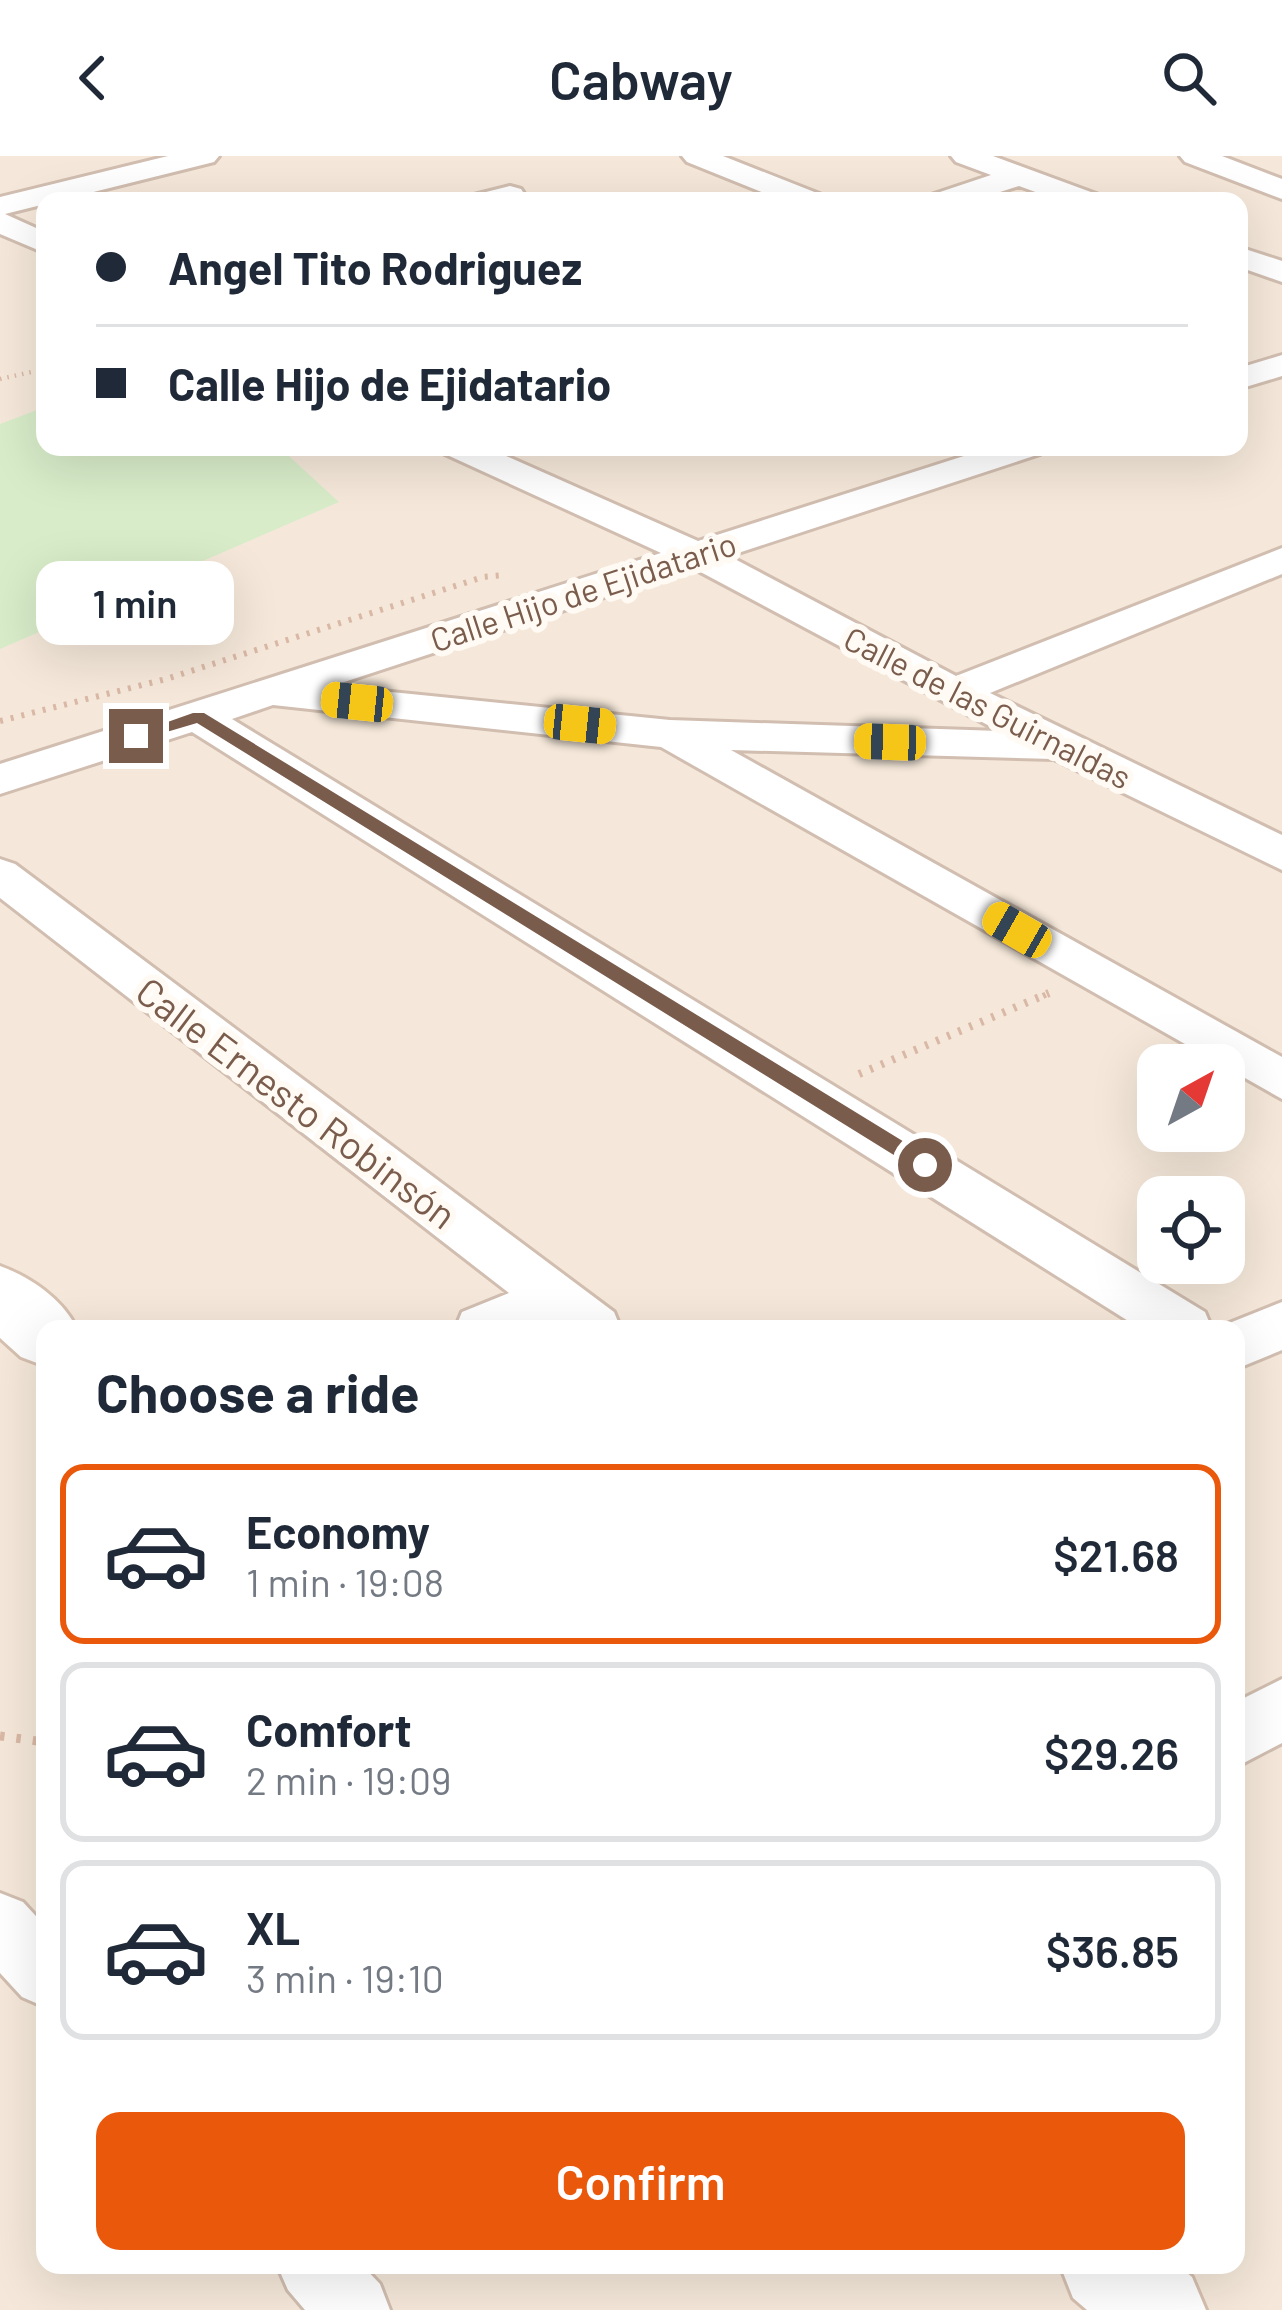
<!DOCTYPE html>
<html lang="en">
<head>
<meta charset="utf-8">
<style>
  body { margin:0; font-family:Barlow,sans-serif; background:#f6f6f7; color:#1f2937; height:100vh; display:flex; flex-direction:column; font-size:45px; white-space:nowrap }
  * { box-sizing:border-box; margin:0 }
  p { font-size:39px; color:#747a83 }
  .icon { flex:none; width:66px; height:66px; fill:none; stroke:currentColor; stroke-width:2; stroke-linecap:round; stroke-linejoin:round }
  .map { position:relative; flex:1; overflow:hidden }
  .drawer { position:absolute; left:36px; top:1164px; width:1209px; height:954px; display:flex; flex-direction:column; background:#fff; border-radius:24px; box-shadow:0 12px 48px #0002 }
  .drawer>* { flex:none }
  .hud { position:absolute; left:36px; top:36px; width:1212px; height:264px; border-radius:24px; box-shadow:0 12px 48px #0002; display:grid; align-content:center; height:264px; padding:0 60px; background:#fff }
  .needle { width:78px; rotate:40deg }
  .buttons { position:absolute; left:1137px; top:888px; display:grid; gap:24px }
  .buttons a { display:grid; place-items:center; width:108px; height:108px; border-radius:24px; background:#fff; box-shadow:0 12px 48px #0002; font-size:60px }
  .end { position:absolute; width:54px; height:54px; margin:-27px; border:15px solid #7a5c4d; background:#fff; box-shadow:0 0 0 6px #fff }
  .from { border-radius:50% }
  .bubble { position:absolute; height:84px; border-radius:24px; background:#fff; box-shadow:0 12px 48px #0002; font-size:39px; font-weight:600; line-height:84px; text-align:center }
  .car { position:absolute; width:36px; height:72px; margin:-36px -18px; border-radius:15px; box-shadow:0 0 9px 3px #0007; background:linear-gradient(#f5c518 24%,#345 0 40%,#f5c518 0 76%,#345 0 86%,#f5c518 0) }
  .hud b { display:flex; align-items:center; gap:42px; height:114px; font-size:45px }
  .hud b+b { border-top:3px solid #e0e1e3 }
  .hud i { width:30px; height:30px; background:#1f2937 }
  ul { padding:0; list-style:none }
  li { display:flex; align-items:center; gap:36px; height:180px; margin:0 24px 18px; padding:0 36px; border:6px solid #e0e1e3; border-radius:24px }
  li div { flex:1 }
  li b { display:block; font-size:45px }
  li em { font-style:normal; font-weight:600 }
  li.selected { border-color:#ea580c }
  li>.icon { width:108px; height:108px; stroke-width:1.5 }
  h2 { padding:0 60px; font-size:54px; line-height:144px }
  .button { display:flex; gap:24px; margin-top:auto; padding:24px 60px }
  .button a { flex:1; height:138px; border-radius:24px; background:#ea580c; color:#fff; font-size:48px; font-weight:600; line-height:138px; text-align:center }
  header { display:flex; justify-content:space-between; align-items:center; height:156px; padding:0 60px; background:#fff; font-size:54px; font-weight:600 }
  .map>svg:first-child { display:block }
  .residential { fill:#f5e8da; fill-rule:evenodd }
  .green { fill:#d8ecc9 }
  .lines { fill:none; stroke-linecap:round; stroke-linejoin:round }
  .street-casing { stroke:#d1beb0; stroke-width:6 }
  .secondary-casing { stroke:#d6c0b0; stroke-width:6 }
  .path-far3 { stroke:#d9b8a5; stroke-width:4.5; stroke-dasharray:1.5 6; stroke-linecap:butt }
  .path-far2 { stroke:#d9b8a5; stroke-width:6; stroke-dasharray:3 8; stroke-linecap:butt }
  .path-far1 { stroke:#d9b8a5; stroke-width:8; stroke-dasharray:3 9; stroke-linecap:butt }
  .path { stroke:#d9b8a5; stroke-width:9; stroke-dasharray:4.5 12; stroke-linecap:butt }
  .street { fill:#fff; fill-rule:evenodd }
  .secondary { fill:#fff; fill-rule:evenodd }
  .route { fill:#7a5c4d }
  .labels { text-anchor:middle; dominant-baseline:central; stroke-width:12; stroke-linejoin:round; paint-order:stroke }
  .far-street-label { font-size:33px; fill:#7a5c4d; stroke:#fffaf3 }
  .street-label { font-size:39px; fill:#7a5c4d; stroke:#fffaf3 }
</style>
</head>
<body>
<header><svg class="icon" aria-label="back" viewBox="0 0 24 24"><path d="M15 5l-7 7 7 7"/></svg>Cabway<svg class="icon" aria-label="search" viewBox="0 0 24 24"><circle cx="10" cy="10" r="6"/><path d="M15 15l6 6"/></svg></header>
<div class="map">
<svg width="1282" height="2154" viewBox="0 0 1282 2154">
  <rect width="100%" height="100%" fill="#fdf6ec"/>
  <path class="residential" d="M 0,0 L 1282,0 L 1282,2154 L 0,2154 ZM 45,45 L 1239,45 L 1239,291 L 45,291 ZM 1158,909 L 1224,909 L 1224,975 L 1158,975 ZM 1158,1041 L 1224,1041 L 1224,1107 L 1158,1107 ZM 45,1173 L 1236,1173 L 1236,2109 L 45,2109 Z"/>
  <path class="green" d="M 45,251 L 45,291 L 279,291 L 339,346 L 0,493 L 0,268 Z"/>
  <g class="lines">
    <defs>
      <path id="street" d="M 168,0 L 219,0 L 214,6 L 5,58 L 45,76 L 45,97 L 0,78 L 0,41 Z
        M 682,0 L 723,0 L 822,39 L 826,45 L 784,45 L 687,6 Z
        M 951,0 L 993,0 L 1099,39 L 1103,45 L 1060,45 L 1019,30 L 972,45 L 927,45 L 931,39 L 991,19 L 956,6 Z
        M 1180,0 L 1222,0 L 1282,23 L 1282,43 L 1185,6 Z
        M 510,30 L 521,33 L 525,39 L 521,45 L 470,45 L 474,39 Z
        M 1239,91 L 1282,105 L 1282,126 L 1239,111 Z
        M 1282,199 L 1282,220 L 1239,233 L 1239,212 Z
        M 439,291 L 486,291 L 698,385 L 992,291 L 1046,291 L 1040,298 L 729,400 L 956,520 L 1282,392 L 1282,418 L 990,537 L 1282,679 L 1282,714 L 1054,603 L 731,594 L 1282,901 L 1282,943 L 661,591 L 273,549 L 232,563 L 1205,1156 L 1212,1173 L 1141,1173 L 192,576 L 0,638 L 0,608 L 661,397 L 445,298 ZM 693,412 L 999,575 L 670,564 L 332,530 Z
        M 0,703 L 15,708 L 614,1156 L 621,1173 L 555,1173 L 550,1169 L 540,1173 L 455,1173 L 462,1156 L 509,1137 L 0,742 Z
        M 1282,1146 L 1282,1194 L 1236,1213 L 1236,1173 L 1217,1172 Z
        M 1282,1523 L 1282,1587 L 1236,1611 L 1236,1546 Z
        M 0,1737 L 23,1746 L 45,1770 L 45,1851 L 22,1841 L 0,1817 Z
        M 277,2109 L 362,2109 L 380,2128 L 390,2154 L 305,2154 L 288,2134 Z"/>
      <path id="secondary" d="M 0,1110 C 30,1121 63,1143 77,1173 L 45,1173 L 45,1210 L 21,1201 L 0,1182 Z
        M 1060,2109 L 1178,2109 L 1192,2121 L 1206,2154 L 1087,2154 L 1073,2142 Z"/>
    </defs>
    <use href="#street" class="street-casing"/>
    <use href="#secondary" class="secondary-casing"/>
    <path class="path-far3" d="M 0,223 L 45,213"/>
    <path class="path-far2" d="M 0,565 L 166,523 L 483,421 L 505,419
      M 1043,840 L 1049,837"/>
    <path class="path-far1" d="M 859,918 L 1049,837"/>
    <path class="path" d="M 0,1580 L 45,1586"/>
    <use href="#street" class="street"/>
    <use href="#secondary" class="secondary"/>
  </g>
  <path class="route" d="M 193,557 L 204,557 L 932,1003 L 932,1014 L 918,1014 L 197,567 L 136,585 L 128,580 Z"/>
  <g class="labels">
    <g class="far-street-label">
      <text transform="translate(583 435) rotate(-18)">Calle Hijo de Ejidatario</text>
      <text transform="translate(988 551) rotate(27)">Calle de las Guirnaldas</text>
    </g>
    <g class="street-label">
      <text transform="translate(297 946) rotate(37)">Calle Ernesto Robinsón</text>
    </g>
  </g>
</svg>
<div class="buttons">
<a><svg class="needle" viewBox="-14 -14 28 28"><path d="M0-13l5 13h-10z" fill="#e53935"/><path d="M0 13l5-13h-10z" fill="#747a83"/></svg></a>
<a><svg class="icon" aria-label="locate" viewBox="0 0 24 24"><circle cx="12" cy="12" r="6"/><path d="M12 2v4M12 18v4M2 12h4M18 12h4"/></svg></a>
</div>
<i class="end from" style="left:925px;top:1009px"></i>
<i class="end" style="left:136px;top:580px"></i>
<div class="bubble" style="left:36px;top:405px;width:198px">1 min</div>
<i class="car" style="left:357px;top:546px;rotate:276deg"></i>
<i class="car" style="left:580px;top:568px;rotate:96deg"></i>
<i class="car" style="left:890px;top:586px;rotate:272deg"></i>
<i class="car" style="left:1017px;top:774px;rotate:300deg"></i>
<div class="hud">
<b><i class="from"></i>Angel Tito Rodriguez</b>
<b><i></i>Calle Hijo de Ejidatario</b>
</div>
<section class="drawer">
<h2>Choose a ride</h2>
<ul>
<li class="selected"><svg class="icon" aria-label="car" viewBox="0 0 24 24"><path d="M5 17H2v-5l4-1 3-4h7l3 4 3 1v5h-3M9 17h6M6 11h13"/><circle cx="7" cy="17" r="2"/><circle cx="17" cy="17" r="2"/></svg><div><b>Economy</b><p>1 min · 19:08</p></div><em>$21.68</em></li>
<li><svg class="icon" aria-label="car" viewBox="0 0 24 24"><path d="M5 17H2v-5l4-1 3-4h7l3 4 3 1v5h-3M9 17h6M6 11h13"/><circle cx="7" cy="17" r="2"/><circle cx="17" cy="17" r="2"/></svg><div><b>Comfort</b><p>2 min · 19:09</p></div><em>$29.26</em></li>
<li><svg class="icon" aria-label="car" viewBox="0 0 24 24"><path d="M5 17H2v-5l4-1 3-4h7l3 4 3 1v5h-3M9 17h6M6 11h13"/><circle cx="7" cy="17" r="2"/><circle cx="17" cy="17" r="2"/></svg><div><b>XL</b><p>3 min · 19:10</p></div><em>$36.85</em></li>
</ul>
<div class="button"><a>Confirm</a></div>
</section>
</div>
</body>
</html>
